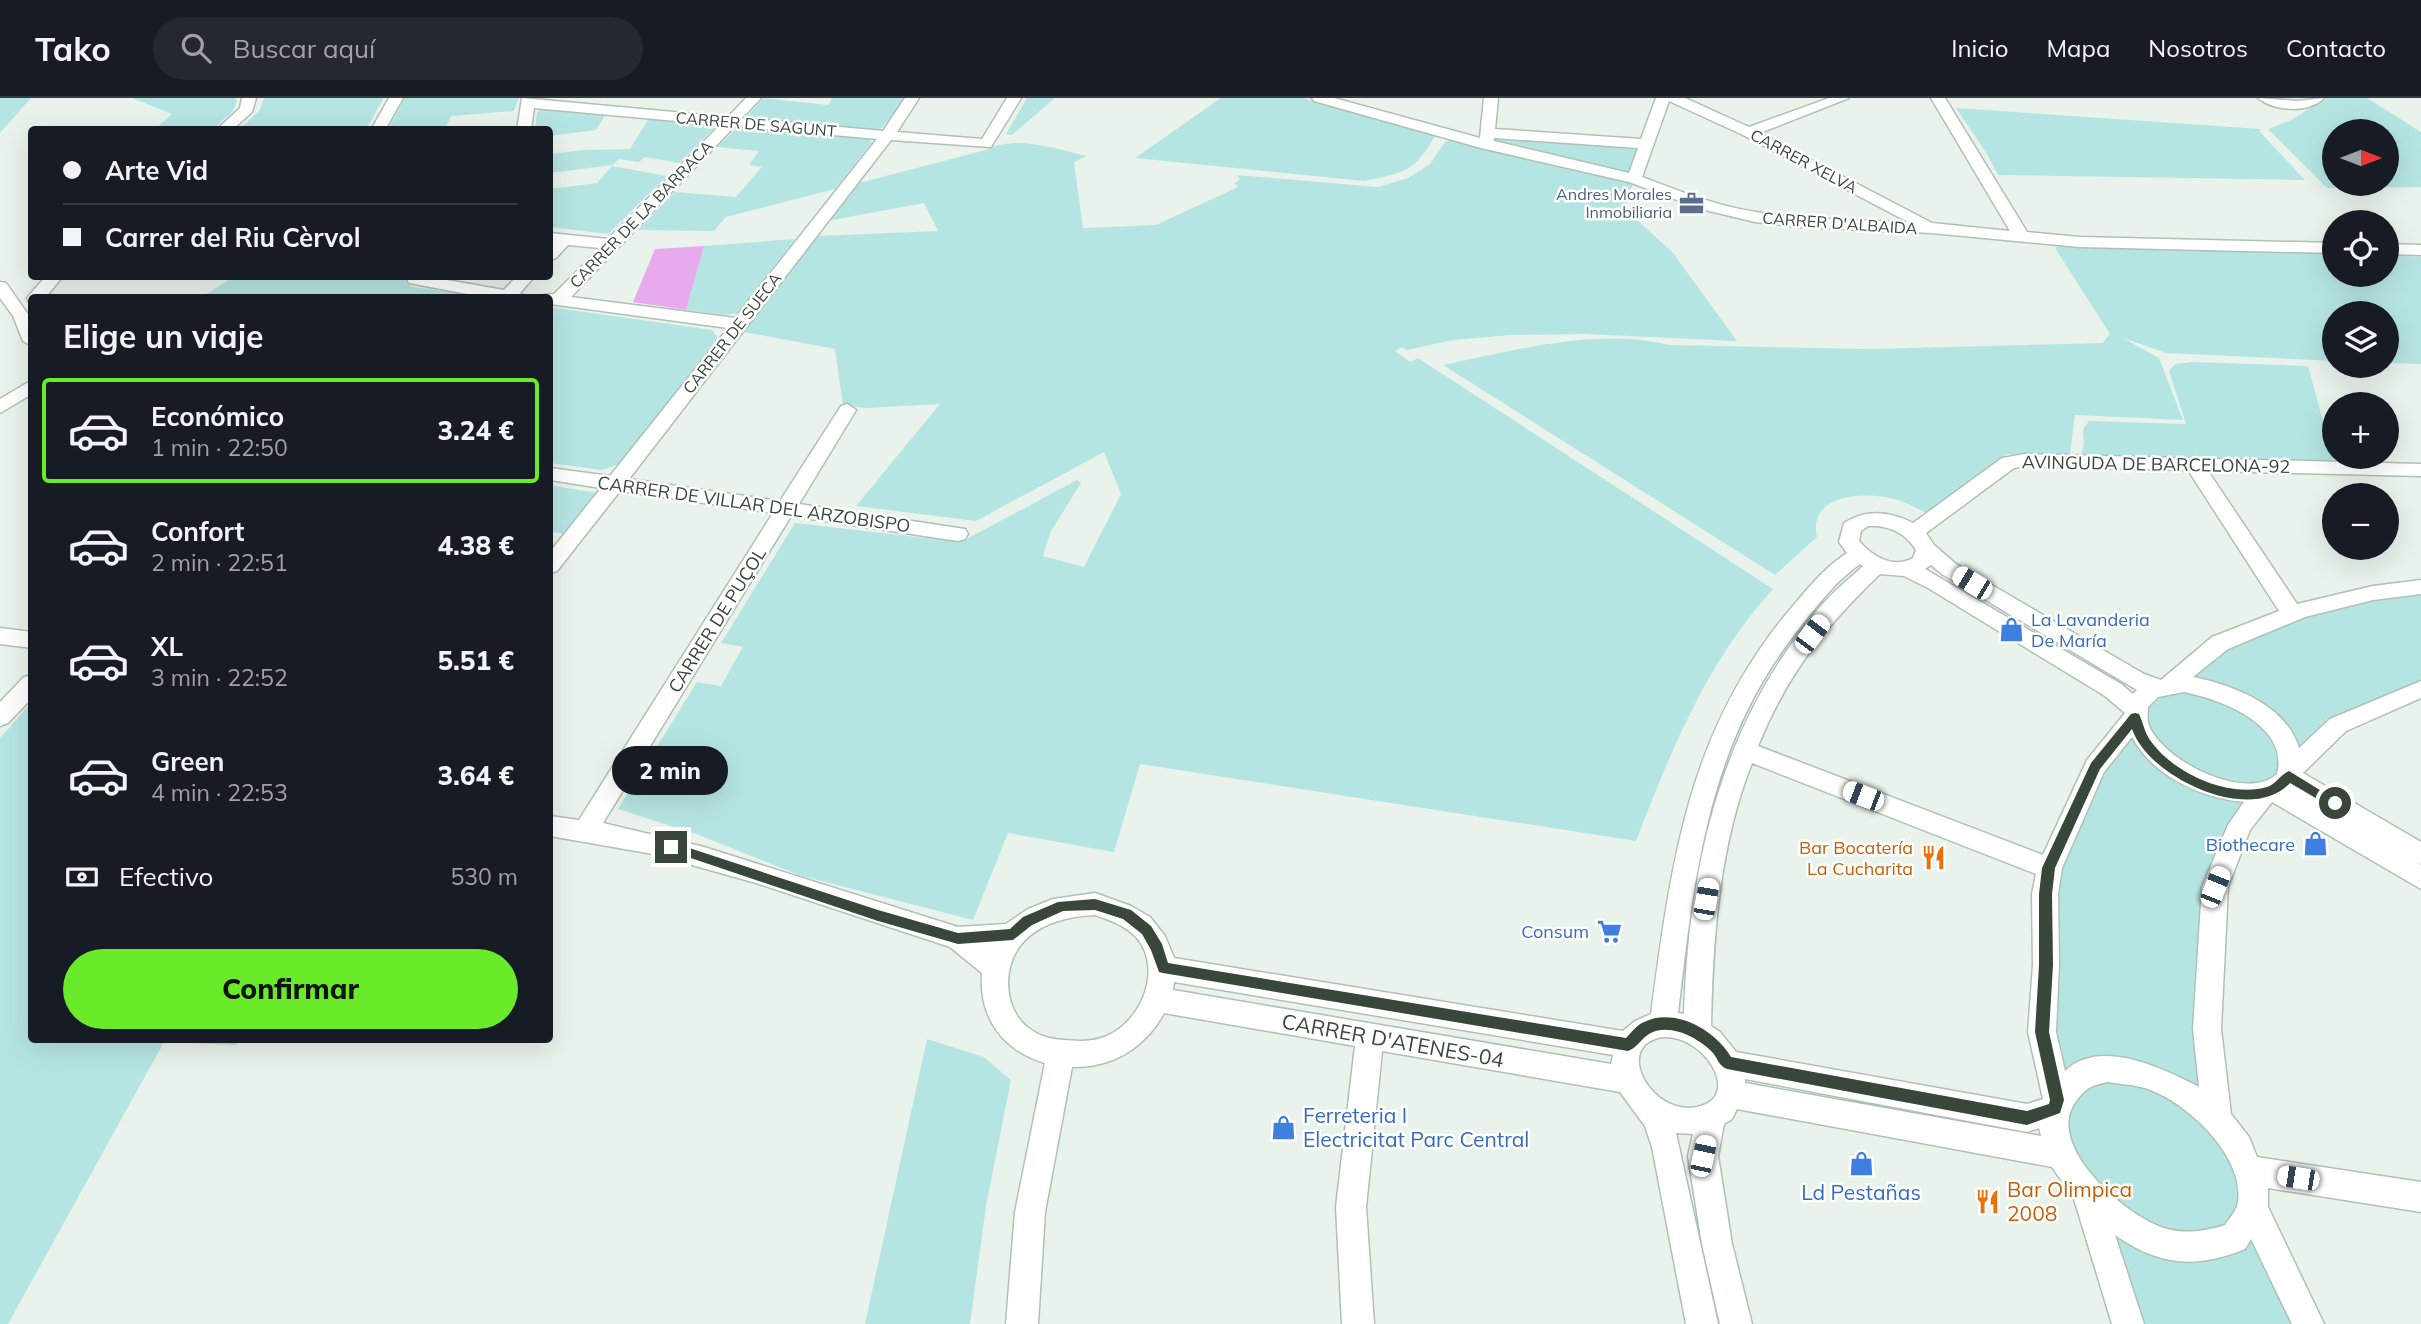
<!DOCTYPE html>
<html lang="es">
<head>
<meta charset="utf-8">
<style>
  body { margin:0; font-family:Mulish,sans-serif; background:#242831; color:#f1f3f6; height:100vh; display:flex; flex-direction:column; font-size:26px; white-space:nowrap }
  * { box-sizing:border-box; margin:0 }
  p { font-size:23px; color:#9ea1a6 }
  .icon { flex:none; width:38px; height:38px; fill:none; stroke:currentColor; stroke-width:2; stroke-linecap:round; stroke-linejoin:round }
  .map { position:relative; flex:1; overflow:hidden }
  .sheet { position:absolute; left:28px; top:196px; width:525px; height:749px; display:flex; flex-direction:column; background:#171b24; border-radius:7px; box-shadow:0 7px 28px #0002 }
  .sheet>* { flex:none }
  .top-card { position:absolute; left:28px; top:28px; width:525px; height:154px; border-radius:7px; box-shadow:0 7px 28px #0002; display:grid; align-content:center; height:154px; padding:0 35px; background:#171b24 }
  .needle { width:46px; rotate:90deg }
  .controls { position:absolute; left:2322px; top:21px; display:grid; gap:14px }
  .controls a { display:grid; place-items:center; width:77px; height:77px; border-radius:50%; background:#171b24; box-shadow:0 7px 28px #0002; font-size:35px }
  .end { position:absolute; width:32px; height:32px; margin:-16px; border:9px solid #38473a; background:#fff; box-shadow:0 0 0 4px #fff }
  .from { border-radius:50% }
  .bubble { position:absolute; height:49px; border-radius:24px; background:#171b24; box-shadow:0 7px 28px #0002; font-size:23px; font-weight:800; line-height:49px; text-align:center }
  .car { position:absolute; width:21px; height:42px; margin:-21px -10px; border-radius:9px; box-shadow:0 0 5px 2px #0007; background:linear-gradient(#fff 24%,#345 0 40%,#fff 0 76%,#345 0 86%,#fff 0) }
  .top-card b { display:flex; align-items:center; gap:24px; height:66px; font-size:26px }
  .top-card b+b { border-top:2px solid #363941 }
  .top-card i { width:18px; height:18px; background:#f1f3f6 }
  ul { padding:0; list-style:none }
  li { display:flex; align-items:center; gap:21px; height:105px; margin:0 14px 10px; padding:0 21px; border:4px solid transparent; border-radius:7px }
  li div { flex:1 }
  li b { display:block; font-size:26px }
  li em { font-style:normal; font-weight:800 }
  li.on { border-color:#69eb29 }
  li>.icon { width:63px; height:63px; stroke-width:1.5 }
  h2 { padding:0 35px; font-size:32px; line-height:84px }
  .pay { display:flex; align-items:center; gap:18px; height:77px; padding:0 35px; font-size:26px }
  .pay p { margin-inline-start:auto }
  .action { display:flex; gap:14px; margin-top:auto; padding:14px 35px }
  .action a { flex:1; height:80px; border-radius:42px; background:#69eb29; color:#111; font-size:28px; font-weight:800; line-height:80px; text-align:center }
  header { display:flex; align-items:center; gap:42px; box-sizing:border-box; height:98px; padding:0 35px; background:#171b24; border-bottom:2px solid #363941 }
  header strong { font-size:33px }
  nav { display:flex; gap:38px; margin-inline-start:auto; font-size:24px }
  .search { width:490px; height:63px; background:#242831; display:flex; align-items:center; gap:18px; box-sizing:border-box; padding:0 24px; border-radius:38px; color:#9ea1a6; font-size:26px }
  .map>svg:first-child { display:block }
  .green { fill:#b5e5e3; fill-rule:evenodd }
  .water { fill:#e7aaec }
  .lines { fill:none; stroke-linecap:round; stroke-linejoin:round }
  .minor-casing { stroke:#afc1b3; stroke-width:3 }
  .minor { fill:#fff; fill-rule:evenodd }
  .route { fill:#38473a }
  .labels { text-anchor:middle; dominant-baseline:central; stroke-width:5; stroke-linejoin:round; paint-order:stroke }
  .far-street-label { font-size:16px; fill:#38473a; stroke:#fff }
  .far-service-label { font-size:16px; fill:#4e5e75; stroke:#fff; text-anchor:end }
  .street-label { font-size:18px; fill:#38473a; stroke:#fff }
  .shop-label { font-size:18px; fill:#366cbe; stroke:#fff; text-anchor:end }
  .food-label { font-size:18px; fill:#c56008; stroke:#fff; text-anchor:end }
  .near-street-label { font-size:21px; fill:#38473a; stroke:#fff }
  .near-shop-label { font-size:21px; fill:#366cbe; stroke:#fff; text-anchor:start }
  .near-food-label { font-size:21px; fill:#c56008; stroke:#fff; text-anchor:start }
</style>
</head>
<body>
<header>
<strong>Tako</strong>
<div class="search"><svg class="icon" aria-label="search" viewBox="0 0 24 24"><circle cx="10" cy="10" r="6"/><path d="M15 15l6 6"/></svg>Buscar aquí</div>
<nav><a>Inicio</a><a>Mapa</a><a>Nosotros</a><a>Contacto</a></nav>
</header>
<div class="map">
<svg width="2421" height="1226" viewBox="0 0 2421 1226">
  <rect width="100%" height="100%" fill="#e9f3ec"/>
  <path class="green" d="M 0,0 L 31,0 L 0,35 Z
    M 132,0 L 235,0 L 237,3 L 233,13 L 213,31 L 154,32 L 172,16 Z
    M 264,0 L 384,0 L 366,31 L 239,32 L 260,12 Z
    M 405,0 L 519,0 L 514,13 L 451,18 L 445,31 L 388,31 Z
    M 764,0 L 828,7 L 832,0 L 906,0 L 882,30 L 875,32 L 745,20 Z
    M 1027,0 L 1055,0 L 1012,37 L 1006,36 Z
    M 1221,0 L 1303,0 L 1436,36 C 1416,73 1405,75 1364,83 L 1135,60 Z
    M 2326,0 L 2367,0 L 2421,34 L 2421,89 L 2327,90 L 2268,31 L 2291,22 ZM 2387,33 L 2387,86 L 2334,86 L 2334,33 Z
    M 545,10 L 606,16 L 596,32 L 550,38 L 550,32 L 535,32 L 537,14 Z
    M 1956,10 L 2261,31 L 2259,33 L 2305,82 L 1998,77 L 1987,56 Z
    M 649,20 L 710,26 L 714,30 L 679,65 L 645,59 L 639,64 L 619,61 L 613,67 L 550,75 L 550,56 L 584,52 L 630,51 Z
    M 739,28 L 869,41 L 872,44 L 835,91 L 726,119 L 714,133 L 638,132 L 675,94 L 736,99 L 762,69 L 749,67 L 759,53 L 717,49 Z
    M 1491,38 L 1641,49 L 1632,75 L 1489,43 Z
    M 1450,42 L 1633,85 L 1625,110 L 1628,119 L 1634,119 L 1673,155 L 1737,243 L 1585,236 L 1510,237 L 1453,242 L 1407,252 L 1402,249 L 1395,253 L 1410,264 L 1418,260 L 1773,491 C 1706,565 1671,653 1636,743 L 1140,666 L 1114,754 L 1008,735 L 973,822 L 802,778 L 696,736 L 618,711 L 697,584 L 721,588 L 743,549 L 721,545 L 795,425 L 961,444 L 1077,382 L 1081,385 L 1051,433 L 1043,458 L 1084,469 L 1121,396 L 1104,354 L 976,423 L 856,408 L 940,306 L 867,310 L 843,308 L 835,251 L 744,234 L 817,138 L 938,133 L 924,105 L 827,123 L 859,85 L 986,52 C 1015,36 1057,51 1087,58 L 1074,64 L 1083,130 L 1156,127 L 1238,89 L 1234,85 L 1240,82 L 1237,77 L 1378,89 L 1408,80 L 1430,66 L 1445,44 Z
    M 612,68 L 667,78 L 608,136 L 550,129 L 550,91 L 597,85 Z
    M 795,141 L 738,215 L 724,217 L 686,212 L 704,148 Z
    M 2059,148 L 2334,156 L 2334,177 L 2387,177 L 2387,157 L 2421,159 L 2421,266 L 2387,265 L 2387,215 L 2334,215 L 2334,263 L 2166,255 L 2123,240 L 2159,260 L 2183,322 L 2075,317 L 2070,357 L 2007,356 L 1926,415 C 1913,408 1899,401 1884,399 C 1855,394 1808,400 1817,439 L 1775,477 L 1443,267 C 1512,253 1599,229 1668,247 L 1872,251 L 2103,245 L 2110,236 L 2055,150 Z
    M 234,179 L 403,179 L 407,186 L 413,189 L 485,199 L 201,199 Z
    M 550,209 L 712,232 L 718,240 L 620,366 L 602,372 L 550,365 Z
    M 2194,264 L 2308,268 L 2334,363 L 2081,357 L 2084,346 L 2083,331 L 2089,323 L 2186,326 L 2169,273 L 2175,266 Z
    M 550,387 L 596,395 L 565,436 L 550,434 Z
    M 2421,489 L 2421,591 L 2338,627 L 2272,692 L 2215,789 L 2217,1021 L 2309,1226 L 2128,1226 L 2059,1056 L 2045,796 L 2070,720 L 2135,619 L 2169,587 L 2220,545 L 2292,516 Z
    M 31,605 L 32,942 L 239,942 L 236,947 L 164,944 L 8,1226 L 0,1226 L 0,640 Z
    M 927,941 L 984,959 L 1011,982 L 986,1108 L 970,1226 L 865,1226 Z"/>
  <path class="water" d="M 704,148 L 686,212 L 633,204 L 655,151 Z"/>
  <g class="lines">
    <defs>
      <path id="minor" d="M 242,0 L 256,0 L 252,14 L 232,32 L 216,32 L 240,10 Z
        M 389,0 L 403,0 L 385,32 L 371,32 Z
        M 522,0 L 728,19 L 746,0 L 761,0 L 742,20 L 883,33 L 905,0 L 919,0 L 897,34 L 982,41 L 1007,0 L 1021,0 L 991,49 L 891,42 L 629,381 L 780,403 L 841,308 L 847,306 L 856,312 L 799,406 L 965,431 L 968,436 L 965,441 L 958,443 L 791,418 L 603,725 L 704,749 L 958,829 L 1006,826 L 1028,811 L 1053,801 L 1095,795 L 1131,808 L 1150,819 L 1165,838 L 1174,860 L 1623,933 L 1635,923 L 1651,916 C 1671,767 1687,636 1787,515 C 1805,494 1823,470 1847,455 L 1839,444 L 1844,425 C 1866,411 1889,413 1913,425 L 2002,360 L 2025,356 L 2421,366 L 2421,378 L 2208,373 L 2297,506 L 2373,488 L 2421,482 L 2421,496 L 2373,502 L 2305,519 L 2228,551 L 2193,579 C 2233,587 2286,607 2299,650 L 2330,621 L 2421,583 L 2421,600 L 2346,633 L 2303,675 L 2421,744 L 2421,766 L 2417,765 L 2421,767 L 2421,791 L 2272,704 L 2250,732 L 2228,789 L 2221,931 L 2231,1016 L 2249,1039 L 2257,1059 L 2421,1084 L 2421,1114 L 2268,1090 L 2268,1109 L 2324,1226 L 2292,1226 L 2251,1141 L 2245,1151 C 2196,1171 2159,1168 2115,1137 L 2144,1226 L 2112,1226 L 2074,1101 L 2052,1069 L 1737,1011 L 1732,1021 L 1724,1026 L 1718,1058 L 1732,1146 L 1752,1226 L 1720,1226 L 1702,1146 L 1688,1058 L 1693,1036 L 1676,1035 L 1718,1226 L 1686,1226 L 1652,1049 L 1645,1028 L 1620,994 L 1382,953 L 1366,1109 L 1374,1226 L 1342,1226 L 1336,1109 L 1355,948 L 1164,915 C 1145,950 1112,970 1072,969 L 1045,1114 L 1038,1226 L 1006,1226 L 1015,1114 L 1045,965 C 1002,952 979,920 982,875 L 950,849 L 756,785 L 653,756 L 550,738 L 550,718 L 579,722 L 773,415 L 620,393 L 557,473 L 550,475 L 550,454 L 601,390 L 550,382 L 550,370 L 610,378 L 728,230 L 550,206 L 550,200 L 543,200 L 544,197 L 554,196 L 600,150 L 568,147 L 556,160 L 550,162 L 550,148 L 552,145 L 550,145 L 550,135 L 608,141 L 720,27 L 534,10 L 531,32 L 517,32 ZM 735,28 L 877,41 L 735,220 L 571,199 ZM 2025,368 L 2188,372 L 2279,513 L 2212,539 L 2161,582 L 2144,576 L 1956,466 L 1934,447 L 1926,435 L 2014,370 ZM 1868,428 C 1888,427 1905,434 1916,452 L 1913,460 C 1893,471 1873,459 1859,443 L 1861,433 ZM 1860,466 L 1863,468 C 1849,481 1833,494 1820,509 C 1721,626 1689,765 1684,916 L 1678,915 C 1695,773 1708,643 1801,528 C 1818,506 1836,483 1860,466 ZM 1931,467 L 1942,476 L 2137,592 L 2133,596 L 2121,586 L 1925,471 ZM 1880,476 L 1904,478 L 1928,490 L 2105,598 L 2125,615 L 2087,662 L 2043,757 L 1758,648 C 1788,575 1824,530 1880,476 ZM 2184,594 C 2220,601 2290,627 2277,676 C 2246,705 2160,662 2148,625 C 2147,620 2148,614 2148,609 L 2158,599 ZM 2132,639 C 2154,679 2201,700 2244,704 L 2228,727 L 2202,789 L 2193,931 L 2199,989 C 2164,971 2100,939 2065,973 L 2056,934 L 2059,867 L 2058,796 L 2062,770 L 2104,674 ZM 1752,665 L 2036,776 L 2032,796 L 2033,867 L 2028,934 L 2043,1001 L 2027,1006 L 1736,954 L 1720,934 L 1711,928 C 1713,840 1719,748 1752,665 ZM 1095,817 C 1110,822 1126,828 1137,840 C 1164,873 1140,928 1101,940 C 1089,944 1076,943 1064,942 C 1049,941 1037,938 1025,927 C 1013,916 1008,900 1008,884 C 1010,835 1053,819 1095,817 ZM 1174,884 L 1613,957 L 1611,966 L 1173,892 ZM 1663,939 C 1704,937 1741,996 1701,1008 C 1654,1023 1610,947 1663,939 ZM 1745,981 L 2027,1034 L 2039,1030 L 2041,1038 L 1745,985 ZM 2108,984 C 2120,986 2134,987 2145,990 C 2186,1003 2245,1058 2238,1104 C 2237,1112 2229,1121 2225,1127 C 2205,1133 2187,1136 2167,1131 C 2127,1120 2041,1046 2077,1002 C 2087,989 2093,987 2108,984 Z
        M 1312,0 L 1334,0 L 1480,40 L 1484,0 L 1498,0 L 1495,31 L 1641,41 L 1656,0 L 1685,0 L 1749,29 L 1829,0 L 1849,0 L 1760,35 L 1932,125 L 2010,133 L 1931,0 L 1945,0 L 2027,134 L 2080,139 L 2334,145 L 2334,155 L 2080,149 L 1931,135 L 1799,129 L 1755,124 L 1701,111 L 1629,84 L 1481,50 L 1314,3 ZM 1669,3 L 1743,37 L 1908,124 C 1857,122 1806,122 1756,114 C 1716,108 1680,93 1642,79 ZM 1494,40 L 1638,50 L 1629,75 L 1494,43 Z
        M 2258,0 L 2298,3 L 2324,0 C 2308,16 2274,13 2258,0 Z
        M 2387,146 L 2421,147 L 2421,157 L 2387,156 Z
        M 46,178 L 63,178 L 45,200 L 32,200 L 32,204 L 29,204 L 27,200 Z
        M 405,178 L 424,178 L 504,192 L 517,178 L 535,178 L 520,195 L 529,200 L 489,200 L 409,185 Z
        M 0,184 L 6,185 L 32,222 L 32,248 L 23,243 L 13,218 L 0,200 Z
        M 32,282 L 32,296 L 0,315 L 0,301 Z
        M 0,530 L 32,534 L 32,550 L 0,546 Z
        M 32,577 L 32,600 L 8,625 L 0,628 L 0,604 L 24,579 Z"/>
    </defs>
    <use href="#minor" class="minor-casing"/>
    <use href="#minor" class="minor"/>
  </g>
  <path class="route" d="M 2135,615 L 2139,616 C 2144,627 2145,637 2153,646 C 2176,676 2229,700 2267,689 C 2276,686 2280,677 2289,673 L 2341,705 L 2339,709 L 2331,709 L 2290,685 C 2251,728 2148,679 2132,631 L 2100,671 L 2055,770 L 2052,796 L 2053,867 L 2049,934 L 2064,1002 L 2060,1015 L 2027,1027 L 1727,971 C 1719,968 1718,961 1713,955 C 1699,940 1669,924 1649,936 C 1641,941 1637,950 1628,953 L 1163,875 L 1159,874 L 1151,852 L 1142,836 L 1123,821 L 1095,812 L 1063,813 L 1032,827 L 1013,842 L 958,846 L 878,823 L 667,752 L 665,749 L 671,744 L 878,812 L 958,835 L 1010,831 L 1023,819 L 1058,804 L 1095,801 L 1131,812 L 1151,828 L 1162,846 L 1168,865 L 1626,940 C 1631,935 1636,928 1642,925 C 1674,908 1715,932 1731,959 L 2027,1013 L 2049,1006 L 2050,1002 L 2035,934 L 2039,867 L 2039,796 L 2042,770 L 2091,665 L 2131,616 Z"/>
  <defs>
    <symbol id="office-bare" viewBox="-9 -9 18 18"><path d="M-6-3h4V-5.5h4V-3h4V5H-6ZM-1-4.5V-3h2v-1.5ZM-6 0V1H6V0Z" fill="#5c6f8a" stroke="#fff" stroke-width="2.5" paint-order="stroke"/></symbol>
    <symbol id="shop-bare" viewBox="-9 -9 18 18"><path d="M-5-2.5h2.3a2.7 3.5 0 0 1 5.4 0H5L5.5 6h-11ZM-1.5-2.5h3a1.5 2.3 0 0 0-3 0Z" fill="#3f7fe0" stroke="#fff" stroke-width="2.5" paint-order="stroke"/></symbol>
    <symbol id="restaurant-bare" viewBox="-9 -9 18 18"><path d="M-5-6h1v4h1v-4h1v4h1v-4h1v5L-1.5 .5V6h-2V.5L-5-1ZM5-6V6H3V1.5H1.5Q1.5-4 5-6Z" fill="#e8710a" stroke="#fff" stroke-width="2.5" paint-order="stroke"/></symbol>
    <symbol id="supermarket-bare" viewBox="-9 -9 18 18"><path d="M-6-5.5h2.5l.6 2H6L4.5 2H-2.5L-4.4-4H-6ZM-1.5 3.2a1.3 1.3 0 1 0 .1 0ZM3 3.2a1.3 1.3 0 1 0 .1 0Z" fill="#3f7fe0" stroke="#fff" stroke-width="2.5" paint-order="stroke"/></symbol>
  </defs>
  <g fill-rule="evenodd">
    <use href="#office-bare" x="1674" y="88" width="35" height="35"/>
    <use href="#shop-bare" x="1994" y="514" width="35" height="35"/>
    <use href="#shop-bare" x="2298" y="728" width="35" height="35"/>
    <use href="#restaurant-bare" x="1916" y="742" width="35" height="35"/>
    <use href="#supermarket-bare" x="1592" y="816" width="35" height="35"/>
    <use href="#shop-bare" x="1266" y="1012" width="35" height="35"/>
    <use href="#shop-bare" x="1844" y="1048" width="35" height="35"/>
    <use href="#restaurant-bare" x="1970" y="1086" width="35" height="35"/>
  </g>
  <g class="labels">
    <g class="far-street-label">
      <text transform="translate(756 26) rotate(5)">CARRER DE SAGUNT</text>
      <text transform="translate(1804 63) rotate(28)">CARRER XELVA</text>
      <text transform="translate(641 116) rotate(-46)">CARRER DE LA BARRACA</text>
      <text transform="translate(1840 125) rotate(4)">CARRER D'ALBAIDA</text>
      <text transform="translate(732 235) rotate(-52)">CARRER DE SUECA</text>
    </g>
    <g class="far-service-label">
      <text x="1672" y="96">Andres Morales<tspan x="1672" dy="18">Inmobiliaria</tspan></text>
    </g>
    <g class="street-label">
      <text transform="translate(2156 366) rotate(1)">AVINGUDA DE BARCELONA-92</text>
      <text transform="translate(754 406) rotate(8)">CARRER DE VILLAR DEL ARZOBISPO</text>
      <text transform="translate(717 522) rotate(-58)">CARRER DE PUÇOL</text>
    </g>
    <g class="shop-label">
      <text x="2031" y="521" text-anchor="start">La Lavanderia<tspan x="2031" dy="21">De María</tspan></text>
      <text x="2295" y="746">Biothecare</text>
      <text x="1589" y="833">Consum</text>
    </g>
    <g class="food-label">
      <text x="1913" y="749">Bar Bocatería<tspan x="1913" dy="21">La Cucharita</tspan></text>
    </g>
    <g class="near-street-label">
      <text transform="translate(1393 942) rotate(10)">CARRER D'ATENES-04</text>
    </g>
    <g class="near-shop-label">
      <text x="1303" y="1017">Ferreteria I<tspan x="1303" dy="24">Electricitat Parc Central</tspan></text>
      <text x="1861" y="1094" text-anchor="middle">Ld Pestañas</text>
    </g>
    <g class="near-food-label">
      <text x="2007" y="1091">Bar Olimpica<tspan x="2007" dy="24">2008</tspan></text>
    </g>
  </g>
</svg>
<div class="controls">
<a><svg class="needle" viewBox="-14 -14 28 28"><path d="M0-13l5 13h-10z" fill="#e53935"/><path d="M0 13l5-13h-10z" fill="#9ea1a6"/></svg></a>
<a><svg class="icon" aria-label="locate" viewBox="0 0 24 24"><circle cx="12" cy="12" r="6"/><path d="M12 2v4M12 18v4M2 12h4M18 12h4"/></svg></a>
<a><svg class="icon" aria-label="layers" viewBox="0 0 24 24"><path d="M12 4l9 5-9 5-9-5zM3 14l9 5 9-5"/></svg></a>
<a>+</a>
<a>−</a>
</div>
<i class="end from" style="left:2335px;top:705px"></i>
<i class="end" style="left:671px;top:749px"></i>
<div class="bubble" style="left:612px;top:648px;width:116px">2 min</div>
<i class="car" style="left:1972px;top:485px;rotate:301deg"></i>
<i class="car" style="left:1812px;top:536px;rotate:37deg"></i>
<i class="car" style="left:1863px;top:698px;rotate:291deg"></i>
<i class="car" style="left:2215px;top:789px;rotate:22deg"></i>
<i class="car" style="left:1706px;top:801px;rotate:10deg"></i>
<i class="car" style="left:1703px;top:1058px;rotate:12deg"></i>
<i class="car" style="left:2298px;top:1080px;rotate:279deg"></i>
<div class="top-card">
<b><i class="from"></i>Arte Vid</b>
<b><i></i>Carrer del Riu Cèrvol</b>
</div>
<section class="sheet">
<h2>Elige un viaje</h2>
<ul>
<li class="on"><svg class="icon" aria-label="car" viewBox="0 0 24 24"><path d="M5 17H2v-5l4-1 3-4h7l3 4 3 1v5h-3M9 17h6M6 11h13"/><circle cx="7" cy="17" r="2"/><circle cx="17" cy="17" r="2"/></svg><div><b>Económico</b><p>1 min · 22:50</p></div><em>3.24 €</em></li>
<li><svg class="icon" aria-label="car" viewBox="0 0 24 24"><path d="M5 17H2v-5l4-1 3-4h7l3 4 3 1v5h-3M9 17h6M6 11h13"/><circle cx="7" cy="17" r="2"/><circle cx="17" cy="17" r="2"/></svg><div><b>Confort</b><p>2 min · 22:51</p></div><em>4.38 €</em></li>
<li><svg class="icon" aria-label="car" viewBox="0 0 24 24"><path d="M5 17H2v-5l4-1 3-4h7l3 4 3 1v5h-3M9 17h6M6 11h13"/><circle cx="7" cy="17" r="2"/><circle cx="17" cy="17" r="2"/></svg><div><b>XL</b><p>3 min · 22:52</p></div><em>5.51 €</em></li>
<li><svg class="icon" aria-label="car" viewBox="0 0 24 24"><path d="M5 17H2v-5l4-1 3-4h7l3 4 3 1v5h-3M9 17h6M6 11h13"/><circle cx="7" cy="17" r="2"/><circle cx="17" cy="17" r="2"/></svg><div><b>Green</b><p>4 min · 22:53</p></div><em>3.64 €</em></li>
</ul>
<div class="pay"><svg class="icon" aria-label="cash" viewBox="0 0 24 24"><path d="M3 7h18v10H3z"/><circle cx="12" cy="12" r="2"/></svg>Efectivo<p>530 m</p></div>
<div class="action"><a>Confirmar</a></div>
</section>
</div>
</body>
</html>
